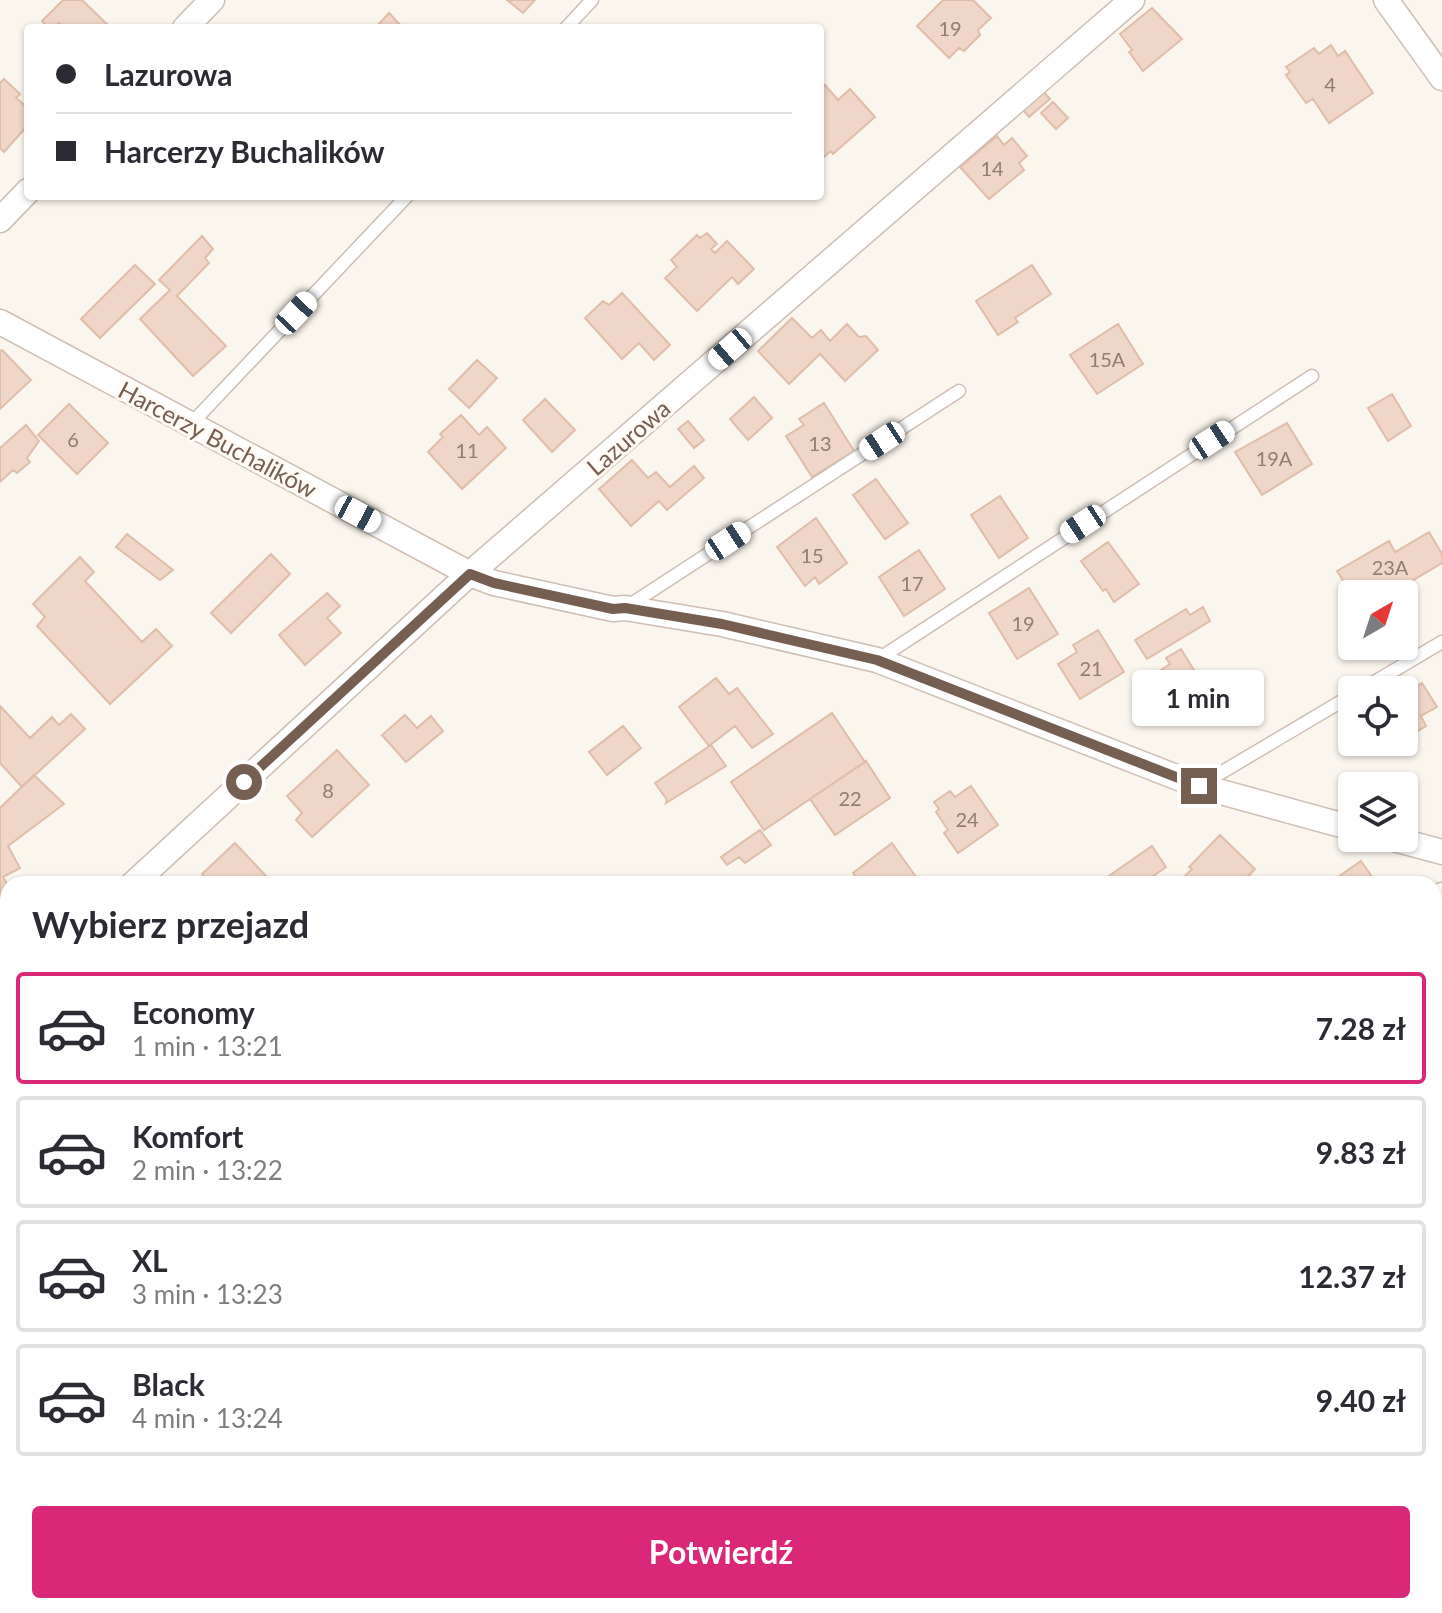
<!DOCTYPE html>
<html lang="pl">
<head>
<meta charset="utf-8">
<style>
  body { margin:0; font-family:Lato,sans-serif; background:#f7f7f7; color:#2b2b33; height:100vh; display:flex; flex-direction:column; font-size:30px; white-space:nowrap }
  * { box-sizing:border-box; margin:0 }
  p { font-size:26px; color:#7c7c81 }
  .icon { flex:none; width:44px; height:44px; fill:none; stroke:currentColor; stroke-width:2; stroke-linecap:round; stroke-linejoin:round }
  .map { position:relative; flex:1; overflow:hidden }
  .side { position:absolute; left:0px; top:876px; width:1442px; height:738px; display:flex; flex-direction:column; background:#fff; border-radius:24px 24px 0 0; box-shadow:0 2px 6px #0004 }
  .side>* { flex:none }
  .banner { position:absolute; left:24px; top:24px; width:800px; height:176px; border-radius:8px; box-shadow:0 2px 6px #0004; display:grid; align-content:center; height:176px; padding:0 32px; background:#fff }
  .needle { width:52px; rotate:39deg }
  .buttons { position:absolute; left:1338px; top:580px; display:grid; gap:16px }
  .buttons a { display:grid; place-items:center; width:80px; height:80px; border-radius:8px; background:#fff; box-shadow:0 2px 6px #0004; font-size:40px }
  .end { position:absolute; width:36px; height:36px; margin:-18px; border:10px solid #765e51; background:#fff; box-shadow:0 0 0 4px #fff }
  .from { border-radius:50% }
  .bubble { position:absolute; height:56px; border-radius:8px; background:#fff; box-shadow:0 2px 6px #0004; font-size:26px; font-weight:700; line-height:56px; text-align:center }
  .car { position:absolute; width:24px; height:48px; margin:-24px -12px; border-radius:10px; box-shadow:0 0 6px 2px #0007; background:linear-gradient(#fff 24%,#345 0 40%,#fff 0 76%,#345 0 86%,#fff 0) }
  .banner b { display:flex; align-items:center; gap:28px; height:76px; font-size:30px }
  .banner b+b { border-top:2px solid #e1e1e2 }
  .banner i { width:20px; height:20px; background:#2b2b33 }
  ul { padding:0; list-style:none }
  li { display:flex; align-items:center; gap:24px; height:112px; margin:0 16px 12px; padding:0 16px; border:4px solid #e1e1e2; border-radius:8px }
  li div { flex:1 }
  li b { display:block; font-size:30px }
  li em { font-style:normal; font-weight:700 }
  li.selected { border-color:#db2777 }
  li>.icon { width:72px; height:72px; stroke-width:1.5 }
  h2 { padding:0 32px; font-size:36px; line-height:96px }
  .primary-button { display:flex; gap:16px; margin-top:auto; padding:16px 32px }
  .primary-button a { flex:1; height:92px; border-radius:8px; background:#db2777; color:#fff; font-size:32px; font-weight:700; line-height:92px; text-align:center }
  .map>svg:first-child { display:block }
  .green { fill:#d8e9cc }
  .building { fill:#efd6c7; stroke:#e0bda9; stroke-width:2 }
  .lines { fill:none; stroke-linecap:round; stroke-linejoin:round }
  .lane-casing { stroke:#cebeb3; stroke-width:15 }
  .street-casing { stroke:#cebeb3; stroke-width:27 }
  .lane { stroke:#fff; stroke-width:12 }
  .street { stroke:#fff; stroke-width:24 }
  .route { stroke:#765e51; stroke-width:10 }
  .labels { text-anchor:middle; dominant-baseline:central; stroke-width:6; stroke-linejoin:round; paint-order:stroke }
  .number-label { font-size:20px; fill:#947c6e }
  .street-label { font-size:24px; fill:#765e51; stroke:#fefaf4 }
</style>
</head>
<body>
<div class="map">
<svg width="1442" height="1613" viewBox="0 0 1442 1613">
  <rect width="100%" height="100%" fill="#fbf6ed"/>
  <path class="green" d="M 1434,1079 L 1442,1093 L 1442,1176 L 1434,1182 Z"/>
  <path class="building" d="M 63,0 L 82,0 L 111,28 L 64,28 L 59,23 L 54,28 L 49,28 L 42,21 Z
    M 507,0 L 535,0 L 523,13 Z
    M 943,0 L 973,0 L 991,18 L 978,30 L 980,35 L 964,51 L 959,48 L 949,58 L 917,26 Z
    M 1152,8 L 1182,39 L 1143,71 L 1129,52 L 1132,50 L 1120,34 Z
    M 389,13 L 403,28 L 375,28 Z
    M 1331,45 L 1338,56 L 1345,51 L 1373,93 L 1329,123 L 1313,99 L 1306,103 L 1286,75 L 1290,72 L 1286,67 L 1314,48 L 1319,54 Z
    M 4,79 L 20,94 L 16,98 L 28,108 L 28,125 L 4,152 L 0,148 L 0,83 Z
    M 825,85 L 838,100 L 850,89 L 875,117 L 833,154 L 831,151 L 820,160 L 820,89 Z
    M 1040,88 L 1050,99 L 1029,117 L 1019,105 Z
    M 1053,102 L 1068,118 L 1056,129 L 1041,113 Z
    M 997,136 L 1004,145 L 1012,138 L 1027,156 L 1019,163 L 1024,170 L 989,199 L 960,167 Z
    M 707,233 L 717,244 L 711,249 L 715,253 L 727,241 L 754,269 L 738,284 L 732,277 L 697,311 L 665,278 L 677,267 L 671,260 L 697,235 L 700,238 Z
    M 202,236 L 213,249 L 205,258 L 209,263 L 177,296 L 226,346 L 193,376 L 140,319 L 170,290 L 159,280 Z
    M 135,265 L 155,284 L 100,338 L 81,319 Z
    M 1032,265 L 1051,294 L 1015,318 L 1018,322 L 998,335 L 976,301 Z
    M 622,293 L 670,345 L 654,360 L 639,343 L 622,359 L 585,318 L 603,301 L 609,305 Z
    M 792,318 L 812,338 L 821,330 L 830,341 L 847,324 L 859,337 L 866,336 L 878,350 L 845,381 L 820,354 L 789,384 L 758,351 Z
    M 1118,324 L 1143,364 L 1097,394 L 1070,355 Z
    M 2,350 L 31,380 L 0,409 L 0,351 Z
    M 477,360 L 497,378 L 469,408 L 449,389 Z
    M 1392,394 L 1411,426 L 1388,441 L 1368,408 Z
    M 754,397 L 772,418 L 748,440 L 730,419 Z
    M 545,399 L 575,430 L 552,452 L 523,420 Z
    M 824,403 L 854,451 L 812,477 L 786,436 L 804,425 L 799,419 Z
    M 69,404 L 108,443 L 77,474 L 38,435 Z
    M 461,415 L 479,435 L 487,427 L 506,448 L 462,489 L 428,452 L 443,437 L 440,434 Z
    M 688,421 L 704,440 L 694,448 L 678,429 Z
    M 1287,423 L 1312,464 L 1262,495 L 1235,452 Z
    M 26,425 L 39,441 L 27,458 L 30,462 L 17,473 L 13,470 L 0,482 L 0,448 Z
    M 632,460 L 648,478 L 656,472 L 670,487 L 694,466 L 704,478 L 667,510 L 659,501 L 631,526 L 599,489 Z
    M 876,479 L 908,523 L 885,539 L 853,495 Z
    M 1000,496 L 1028,538 L 999,558 L 971,515 Z
    M 816,518 L 847,563 L 819,584 L 815,577 L 805,586 L 777,547 Z
    M 1429,532 L 1442,554 L 1442,563 L 1412,581 L 1416,590 L 1404,597 L 1404,594 L 1352,594 L 1352,603 L 1349,598 L 1350,592 L 1337,571 L 1389,541 L 1395,552 Z
    M 127,534 L 173,570 L 160,580 L 116,547 Z
    M 1108,542 L 1139,584 L 1114,602 L 1106,589 L 1103,591 L 1081,561 Z
    M 919,550 L 945,589 L 904,616 L 879,577 Z
    M 271,554 L 290,574 L 231,633 L 211,613 Z
    M 80,557 L 94,572 L 85,581 L 142,642 L 156,629 L 172,646 L 110,704 L 37,626 L 45,617 L 33,604 Z
    M 1029,588 L 1058,634 L 1017,659 L 989,613 Z
    M 327,593 L 340,606 L 327,618 L 341,633 L 305,665 L 279,635 Z
    M 1203,607 L 1210,621 L 1147,659 L 1135,640 L 1186,609 L 1190,615 Z
    M 1098,630 L 1124,672 L 1080,699 L 1058,664 L 1077,652 L 1073,645 Z
    M 1181,649 L 1205,688 L 1162,716 L 1141,683 L 1170,664 L 1166,658 Z
    M 716,678 L 729,694 L 737,688 L 773,734 L 752,748 L 735,726 L 709,746 L 679,707 Z
    M 1422,683 L 1437,707 L 1421,716 L 1426,726 L 1404,739 L 1404,693 Z
    M 0,706 L 30,738 L 52,717 L 59,725 L 71,714 L 85,729 L 22,787 L 0,763 Z
    M 832,713 L 865,762 L 764,830 L 731,782 Z
    M 405,715 L 417,728 L 431,716 L 443,731 L 406,762 L 382,735 Z
    M 623,726 L 641,748 L 607,775 L 589,752 Z
    M 711,745 L 726,766 L 666,803 L 667,800 L 655,783 Z
    M 337,750 L 369,785 L 312,837 L 296,820 L 302,813 L 287,796 Z
    M 866,761 L 890,798 L 835,835 L 810,799 Z
    M 34,775 L 64,804 L 8,846 L 20,868 L 3,877 L 8,886 L 8,952 L 3,955 L 0,948 L 0,808 Z
    M 971,786 L 998,825 L 958,853 L 944,833 L 948,830 L 936,812 L 939,809 L 934,802 L 950,791 L 955,797 Z
    M 760,830 L 771,845 L 745,863 L 739,857 L 727,865 L 721,857 Z
    M 1220,835 L 1255,869 L 1241,884 L 1193,884 L 1185,876 L 1192,869 L 1189,867 Z
    M 235,843 L 266,876 L 257,884 L 211,884 L 202,874 Z
    M 892,843 L 916,877 L 907,884 L 861,884 L 853,873 Z
    M 1152,846 L 1166,867 L 1142,884 L 1105,884 L 1103,880 Z
    M 1361,861 L 1377,884 L 1328,884 Z
    M 1434,936 L 1442,948 L 1442,967 L 1434,972 Z
    M 4,1160 L 8,1171 L 8,1222 L 0,1227 L 0,1161 Z
    M 7,1344 L 8,1392 L 3,1394 L 5,1400 L 0,1401 L 0,1346 Z
    M 0,1455 L 8,1483 L 8,1492 L 0,1494 Z
    M 349,1606 L 462,1606 L 466,1610 L 463,1613 L 340,1613 Z
    M 750,1606 L 769,1606 L 775,1613 L 741,1613 Z"/>
  <g class="lines">
    <defs>
      <path id="lane" d="M 566,28 L 592,0
        M 191,424 L 407,196
        M 628,606 L 959,391
        M 877,660 L 1312,376
        M 1361,690 L 1442,642
        M 1202,784 L 1352,695
        M 1093,1613 L 1094,1612"/>
      <path id="street" d="M 1386,0 L 1442,78
        M 185,28 L 212,0
        M 0,220 L 28,191
        M 0,322 L 470,574 L 494,583 L 613,609 L 625,608 L 722,624 L 877,660 L 1199,786 L 1352,828
        M 1390,838 L 1442,852
        M 133,884 L 466,577 L 1132,0
        M 1434,900 L 1442,895
        M 0,1006 L 8,999
        M 655,1613 L 663,1606"/>
    </defs>
    <use href="#lane" class="lane-casing"/>
    <use href="#street" class="street-casing"/>
    <use href="#lane" class="lane"/>
    <use href="#street" class="street"/>
  </g>
  <g class="lines">
    <path class="route" d="M 244,782 L 470,574 L 494,583 L 613,609 L 625,608 L 722,624 L 877,660 L 1199,786"/>
  </g>
  <g class="labels">
    <g class="number-label">
      <text x="950" y="28">19</text>
      <text x="1330" y="84">4</text>
      <text x="992" y="168">14</text>
      <text x="1107" y="359">15A</text>
      <text x="73" y="439">6</text>
      <text x="820" y="443">13</text>
      <text x="467" y="450">11</text>
      <text x="1274" y="458">19A</text>
      <text x="812" y="555">15</text>
      <text x="1390" y="567">23A</text>
      <text x="912" y="583">17</text>
      <text x="1023" y="623">19</text>
      <text x="1091" y="668">21</text>
      <text x="328" y="790">8</text>
      <text x="850" y="798">22</text>
      <text x="967" y="819">24</text>
    </g>
    <g class="street-label">
      <text transform="translate(628 437) rotate(-41)">Lazurowa</text>
      <text transform="translate(218 439) rotate(28)">Harcerzy Buchalików</text>
    </g>
  </g>
</svg>
<div class="buttons">
<a><svg class="needle" viewBox="-14 -14 28 28"><path d="M0-13l5 13h-10z" fill="#e53935"/><path d="M0 13l5-13h-10z" fill="#7c7c81"/></svg></a>
<a><svg class="icon" aria-label="locate" viewBox="0 0 24 24"><circle cx="12" cy="12" r="6"/><path d="M12 2v4M12 18v4M2 12h4M18 12h4"/></svg></a>
<a><svg class="icon" aria-label="layers" viewBox="0 0 24 24"><path d="M12 4l9 5-9 5-9-5zM3 14l9 5 9-5"/></svg></a>
</div>
<i class="end from" style="left:244px;top:782px"></i>
<i class="end" style="left:1199px;top:786px"></i>
<div class="bubble" style="left:1132px;top:670px;width:132px">1 min</div>
<i class="car" style="left:296px;top:313px;rotate:43deg"></i>
<i class="car" style="left:730px;top:349px;rotate:229deg"></i>
<i class="car" style="left:1212px;top:440px;rotate:57deg"></i>
<i class="car" style="left:882px;top:441px;rotate:237deg"></i>
<i class="car" style="left:358px;top:514px;rotate:118deg"></i>
<i class="car" style="left:1083px;top:524px;rotate:237deg"></i>
<i class="car" style="left:728px;top:541px;rotate:57deg"></i>
<div class="banner">
<b><i class="from"></i>Lazurowa</b>
<b><i></i>Harcerzy Buchalików</b>
</div>
<section class="side">
<h2>Wybierz przejazd</h2>
<ul>
<li class="selected"><svg class="icon" aria-label="car" viewBox="0 0 24 24"><path d="M5 17H2v-5l4-1 3-4h7l3 4 3 1v5h-3M9 17h6M6 11h13"/><circle cx="7" cy="17" r="2"/><circle cx="17" cy="17" r="2"/></svg><div><b>Economy</b><p>1 min · 13:21</p></div><em>7.28 zł</em></li>
<li><svg class="icon" aria-label="car" viewBox="0 0 24 24"><path d="M5 17H2v-5l4-1 3-4h7l3 4 3 1v5h-3M9 17h6M6 11h13"/><circle cx="7" cy="17" r="2"/><circle cx="17" cy="17" r="2"/></svg><div><b>Komfort</b><p>2 min · 13:22</p></div><em>9.83 zł</em></li>
<li><svg class="icon" aria-label="car" viewBox="0 0 24 24"><path d="M5 17H2v-5l4-1 3-4h7l3 4 3 1v5h-3M9 17h6M6 11h13"/><circle cx="7" cy="17" r="2"/><circle cx="17" cy="17" r="2"/></svg><div><b>XL</b><p>3 min · 13:23</p></div><em>12.37 zł</em></li>
<li><svg class="icon" aria-label="car" viewBox="0 0 24 24"><path d="M5 17H2v-5l4-1 3-4h7l3 4 3 1v5h-3M9 17h6M6 11h13"/><circle cx="7" cy="17" r="2"/><circle cx="17" cy="17" r="2"/></svg><div><b>Black</b><p>4 min · 13:24</p></div><em>9.40 zł</em></li>
</ul>
<div class="primary-button"><a>Potwierdź</a></div>
</section>
</div>
</body>
</html>
